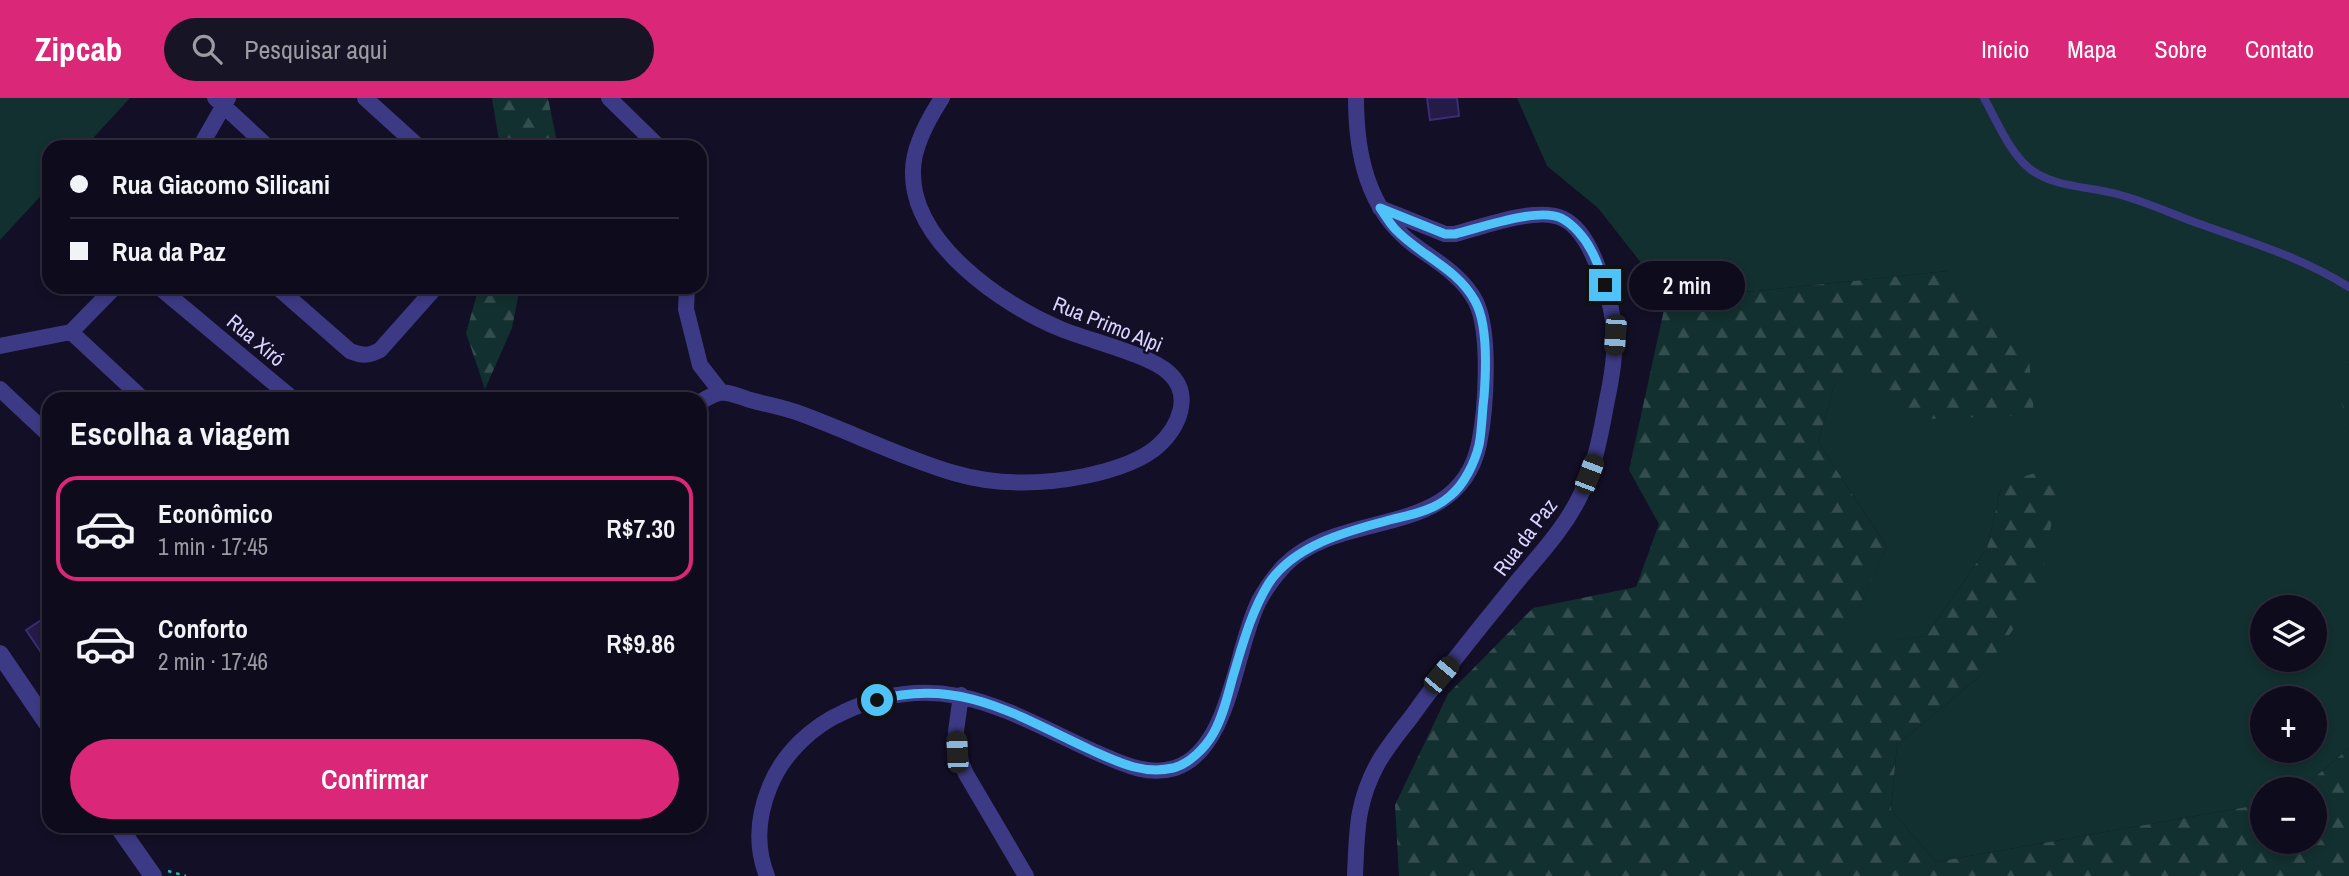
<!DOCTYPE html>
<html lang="pt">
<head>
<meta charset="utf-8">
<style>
  body { margin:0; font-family:"Archivo Narrow",sans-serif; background:#171425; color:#f1f3f6; height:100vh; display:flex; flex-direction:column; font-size:26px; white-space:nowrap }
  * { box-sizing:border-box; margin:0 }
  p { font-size:23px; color:#9b9ba3 }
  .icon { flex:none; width:38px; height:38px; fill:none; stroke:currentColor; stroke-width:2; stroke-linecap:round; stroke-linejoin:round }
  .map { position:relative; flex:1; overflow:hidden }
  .details { position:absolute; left:42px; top:294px; width:665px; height:441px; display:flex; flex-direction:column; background:#0e0b1c; border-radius:21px; box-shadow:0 4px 10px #0003,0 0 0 2px #2e2b3b }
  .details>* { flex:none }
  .banner { position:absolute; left:42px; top:42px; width:665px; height:154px; border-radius:21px; box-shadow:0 4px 10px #0003,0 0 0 2px #2e2b3b; display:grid; align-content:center; height:154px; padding:0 28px; background:#0e0b1c }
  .controls { position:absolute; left:2250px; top:497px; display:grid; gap:14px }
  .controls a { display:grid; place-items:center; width:77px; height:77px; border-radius:50%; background:#0e0b1c; box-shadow:0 4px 10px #0003,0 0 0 2px #2e2b3b; font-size:35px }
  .end { position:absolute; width:32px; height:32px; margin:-16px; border:9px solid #4fc3f7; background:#111; box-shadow:0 0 0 4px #111 }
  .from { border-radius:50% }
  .bubble { position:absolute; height:49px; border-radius:24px; background:#0e0b1c; box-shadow:0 4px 10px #0003,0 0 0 2px #2e2b3b; font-size:23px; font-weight:600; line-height:49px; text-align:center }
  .car { position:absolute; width:21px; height:42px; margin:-21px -10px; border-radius:9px; box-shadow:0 0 5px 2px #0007; background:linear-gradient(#222 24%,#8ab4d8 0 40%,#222 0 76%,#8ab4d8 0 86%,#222 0) }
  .banner b { display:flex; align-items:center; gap:24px; height:66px; font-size:26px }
  .banner b+b { border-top:2px solid #2e2b3b }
  .banner i { width:18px; height:18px; background:#f1f3f6 }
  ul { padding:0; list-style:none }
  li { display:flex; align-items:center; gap:21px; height:105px; margin:0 14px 10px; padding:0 14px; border:4px solid transparent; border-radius:21px }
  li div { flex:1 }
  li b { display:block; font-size:26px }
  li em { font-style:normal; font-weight:600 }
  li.selected { border-color:#db2777 }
  li>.icon { width:63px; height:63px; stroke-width:1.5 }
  h2 { padding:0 28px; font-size:32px; line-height:84px }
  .button { display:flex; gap:14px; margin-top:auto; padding:14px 28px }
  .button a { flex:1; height:80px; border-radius:42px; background:#db2777; color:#fff; font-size:28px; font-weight:600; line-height:80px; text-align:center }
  header { display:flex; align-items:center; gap:42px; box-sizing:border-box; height:98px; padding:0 35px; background:#db2777; color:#fff }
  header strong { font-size:33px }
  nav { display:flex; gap:38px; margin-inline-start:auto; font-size:24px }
  .search { width:490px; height:63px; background:#171425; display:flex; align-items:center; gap:18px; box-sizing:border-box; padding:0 24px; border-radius:38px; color:#9b9ba3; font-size:26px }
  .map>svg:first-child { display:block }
  .green { fill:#12302f; fill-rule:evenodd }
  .forest { fill:url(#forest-firs) }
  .building { fill:#241b47; stroke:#3b2d73; stroke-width:2 }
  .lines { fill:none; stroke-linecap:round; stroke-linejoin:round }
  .path { stroke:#2fb8b0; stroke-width:2.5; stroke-dasharray:3.5 5; stroke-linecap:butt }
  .service { stroke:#3d3a85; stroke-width:8 }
  .minor { stroke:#3d3a85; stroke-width:16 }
  .tertiary { stroke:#3d3a85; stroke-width:18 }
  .route { stroke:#4fc3f7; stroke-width:9 }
  .labels { text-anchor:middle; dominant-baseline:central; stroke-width:5; stroke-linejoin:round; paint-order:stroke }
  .street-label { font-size:21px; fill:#d9d4ff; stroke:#130f26 }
</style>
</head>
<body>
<header>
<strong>Zipcab</strong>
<div class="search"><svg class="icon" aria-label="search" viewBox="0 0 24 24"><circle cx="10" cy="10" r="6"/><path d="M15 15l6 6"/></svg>Pesquisar aqui</div>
<nav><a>Início</a><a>Mapa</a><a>Sobre</a><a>Contato</a></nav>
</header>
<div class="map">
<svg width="2349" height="778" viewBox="0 0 2349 778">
  <defs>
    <pattern id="forest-firs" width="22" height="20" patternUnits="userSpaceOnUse" patternTransform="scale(1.75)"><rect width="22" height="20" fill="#12302f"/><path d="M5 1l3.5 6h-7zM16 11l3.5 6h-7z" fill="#344d4e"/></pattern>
  </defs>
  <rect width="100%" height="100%" fill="#130f26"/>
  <path class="green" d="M 0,0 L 130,0 L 85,49 L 49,49 L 49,89 L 0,142 Z
    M 1517,0 L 2349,0 L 2349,266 L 2347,267 L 2347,320 L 2349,329 L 2349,650 L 2301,691 L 2263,691 L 2263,706 L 1936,764 L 1891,712 L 1897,647 L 1981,577 L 2002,386 L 1987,450 L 1926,538 L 1839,550 L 1887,449 L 1818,344 L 1834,288 L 1948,173 L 1757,193 L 1667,198 L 1598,110 L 1547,68 ZM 2263,509 L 2315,509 L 2315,562 L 2263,562 ZM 2263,600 L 2315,600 L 2315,653 L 2263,653 Z"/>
  <path class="forest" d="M 492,0 L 548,0 L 558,49 L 500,49 Z
    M 1948,173 L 2028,249 L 2034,317 L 1899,322 L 1864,260 L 1834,288 L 1818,344 L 1887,449 L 1840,549 L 1926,538 L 1987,450 L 2002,386 L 2062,366 L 2039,495 L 1981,577 L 1897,647 L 1891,712 L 1936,764 L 2263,706 L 2263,744 L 2315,744 L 2315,691 L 2301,691 L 2349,650 L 2349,778 L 1399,778 L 1395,707 L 1448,596 L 1533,510 L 1636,489 L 1659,426 L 1629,372 L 1667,198 L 1757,193 Z
    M 479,189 L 520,189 L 512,230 L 485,291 L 466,235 Z
    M 2349,266 L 2349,329 L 2340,300 L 2347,267 Z"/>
  <path class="building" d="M 1427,0 L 1457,0 L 1459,18 L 1430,22 Z
    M 49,517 L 49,566 L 26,532 Z"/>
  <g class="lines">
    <path class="path" d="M 168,773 L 186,778"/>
    <path class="service" d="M 1984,0 C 1997,23 2009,54 2030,71 C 2055,90 2088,88 2117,96 C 2144,103 2170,115 2197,125 C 2250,144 2301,159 2349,189"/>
    <path class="minor" d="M 215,0 L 268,49
      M 365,0 L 419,49
      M 609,0 L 659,49
      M 200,49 L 228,0
      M 159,189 L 293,301
      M 277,189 L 350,253 C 362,258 369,258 380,252 L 436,189
      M 687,189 L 686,211 L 700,267 L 721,294
      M 71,234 L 143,301
      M 0,248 L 71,234 L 115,189
      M 0,291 L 49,337
      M 700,304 C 706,301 713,296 719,295 C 728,293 741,299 750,302 C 765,306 781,309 796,314 C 849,333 900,359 954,375 C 998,388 1041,387 1085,378 C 1109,373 1140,364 1158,348 C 1179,329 1193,297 1169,275 C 1151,257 1087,242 1061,231 C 1002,207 911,144 913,73 C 913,49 929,20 942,0
      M 961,597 L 956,633 L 957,655 L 966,676 L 1026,778
      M 767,778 C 755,748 758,717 770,688 C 783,656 812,628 844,614 C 941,568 1006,613 1093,653 C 1119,664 1146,679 1175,670 C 1231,652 1235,549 1259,503 C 1266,490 1274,479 1284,468 C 1341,409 1458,444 1479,346 C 1486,312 1491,235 1476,204 C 1463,178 1436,163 1414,147 C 1367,112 1356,55 1356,0
      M 1355,778 C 1357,734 1356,705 1378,665 C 1387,649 1400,633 1412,618 C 1446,570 1483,526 1520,480 C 1543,453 1567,427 1582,394 C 1596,365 1601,334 1607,302 C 1617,255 1619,224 1601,178 C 1594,157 1582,127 1559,119 C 1532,110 1482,129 1455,136 L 1445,136 L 1380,110"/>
    <path class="tertiary" d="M 0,556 L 49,628
      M 118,728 L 153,778"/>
  </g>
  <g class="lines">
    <path class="route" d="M 877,602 C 961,579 1017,618 1091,652 C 1118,664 1143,677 1173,670 C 1189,666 1205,650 1213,636 C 1224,617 1228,595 1234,575 C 1243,545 1252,512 1269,485 C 1294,448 1344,434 1386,423 C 1408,417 1432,414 1450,398 C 1464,387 1475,364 1479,347 C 1482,332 1482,314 1484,299 C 1486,273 1488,226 1475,203 C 1457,170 1421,158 1396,132 C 1390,126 1385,117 1380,110 L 1445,136 L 1455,136 C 1480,130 1538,109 1561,120 C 1573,126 1585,140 1591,152 C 1597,162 1601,176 1605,187"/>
  </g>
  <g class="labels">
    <g class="street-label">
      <text transform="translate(1108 226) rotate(22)">Rua Primo Alpi</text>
      <text transform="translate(256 242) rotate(40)">Rua Xiró</text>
      <text transform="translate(1525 439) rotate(-53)">Rua da Paz</text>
    </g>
  </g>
</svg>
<div class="controls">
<a><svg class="icon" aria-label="layers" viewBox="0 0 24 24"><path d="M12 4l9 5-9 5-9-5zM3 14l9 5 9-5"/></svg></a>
<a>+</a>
<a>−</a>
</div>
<i class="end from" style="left:877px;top:602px"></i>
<i class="end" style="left:1605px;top:187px"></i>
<div class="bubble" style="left:1629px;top:163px;width:116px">2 min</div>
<i class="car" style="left:1615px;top:237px;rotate:184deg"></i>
<i class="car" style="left:1589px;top:376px;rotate:21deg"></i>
<i class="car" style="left:1441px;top:577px;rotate:40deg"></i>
<i class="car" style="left:957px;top:654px;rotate:357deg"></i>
<div class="banner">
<b><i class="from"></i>Rua Giacomo Silicani</b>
<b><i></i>Rua da Paz</b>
</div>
<section class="details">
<h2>Escolha a viagem</h2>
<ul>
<li class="selected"><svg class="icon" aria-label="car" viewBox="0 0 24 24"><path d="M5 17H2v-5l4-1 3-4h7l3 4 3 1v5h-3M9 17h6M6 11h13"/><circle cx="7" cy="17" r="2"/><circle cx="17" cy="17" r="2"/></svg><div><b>Econômico</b><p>1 min · 17:45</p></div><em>R$7.30</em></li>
<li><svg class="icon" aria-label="car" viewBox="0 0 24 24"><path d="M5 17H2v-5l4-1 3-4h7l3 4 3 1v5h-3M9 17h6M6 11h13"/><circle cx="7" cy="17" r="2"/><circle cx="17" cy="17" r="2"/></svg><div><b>Conforto</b><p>2 min · 17:46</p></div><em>R$9.86</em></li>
</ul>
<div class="button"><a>Confirmar</a></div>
</section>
</div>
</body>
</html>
